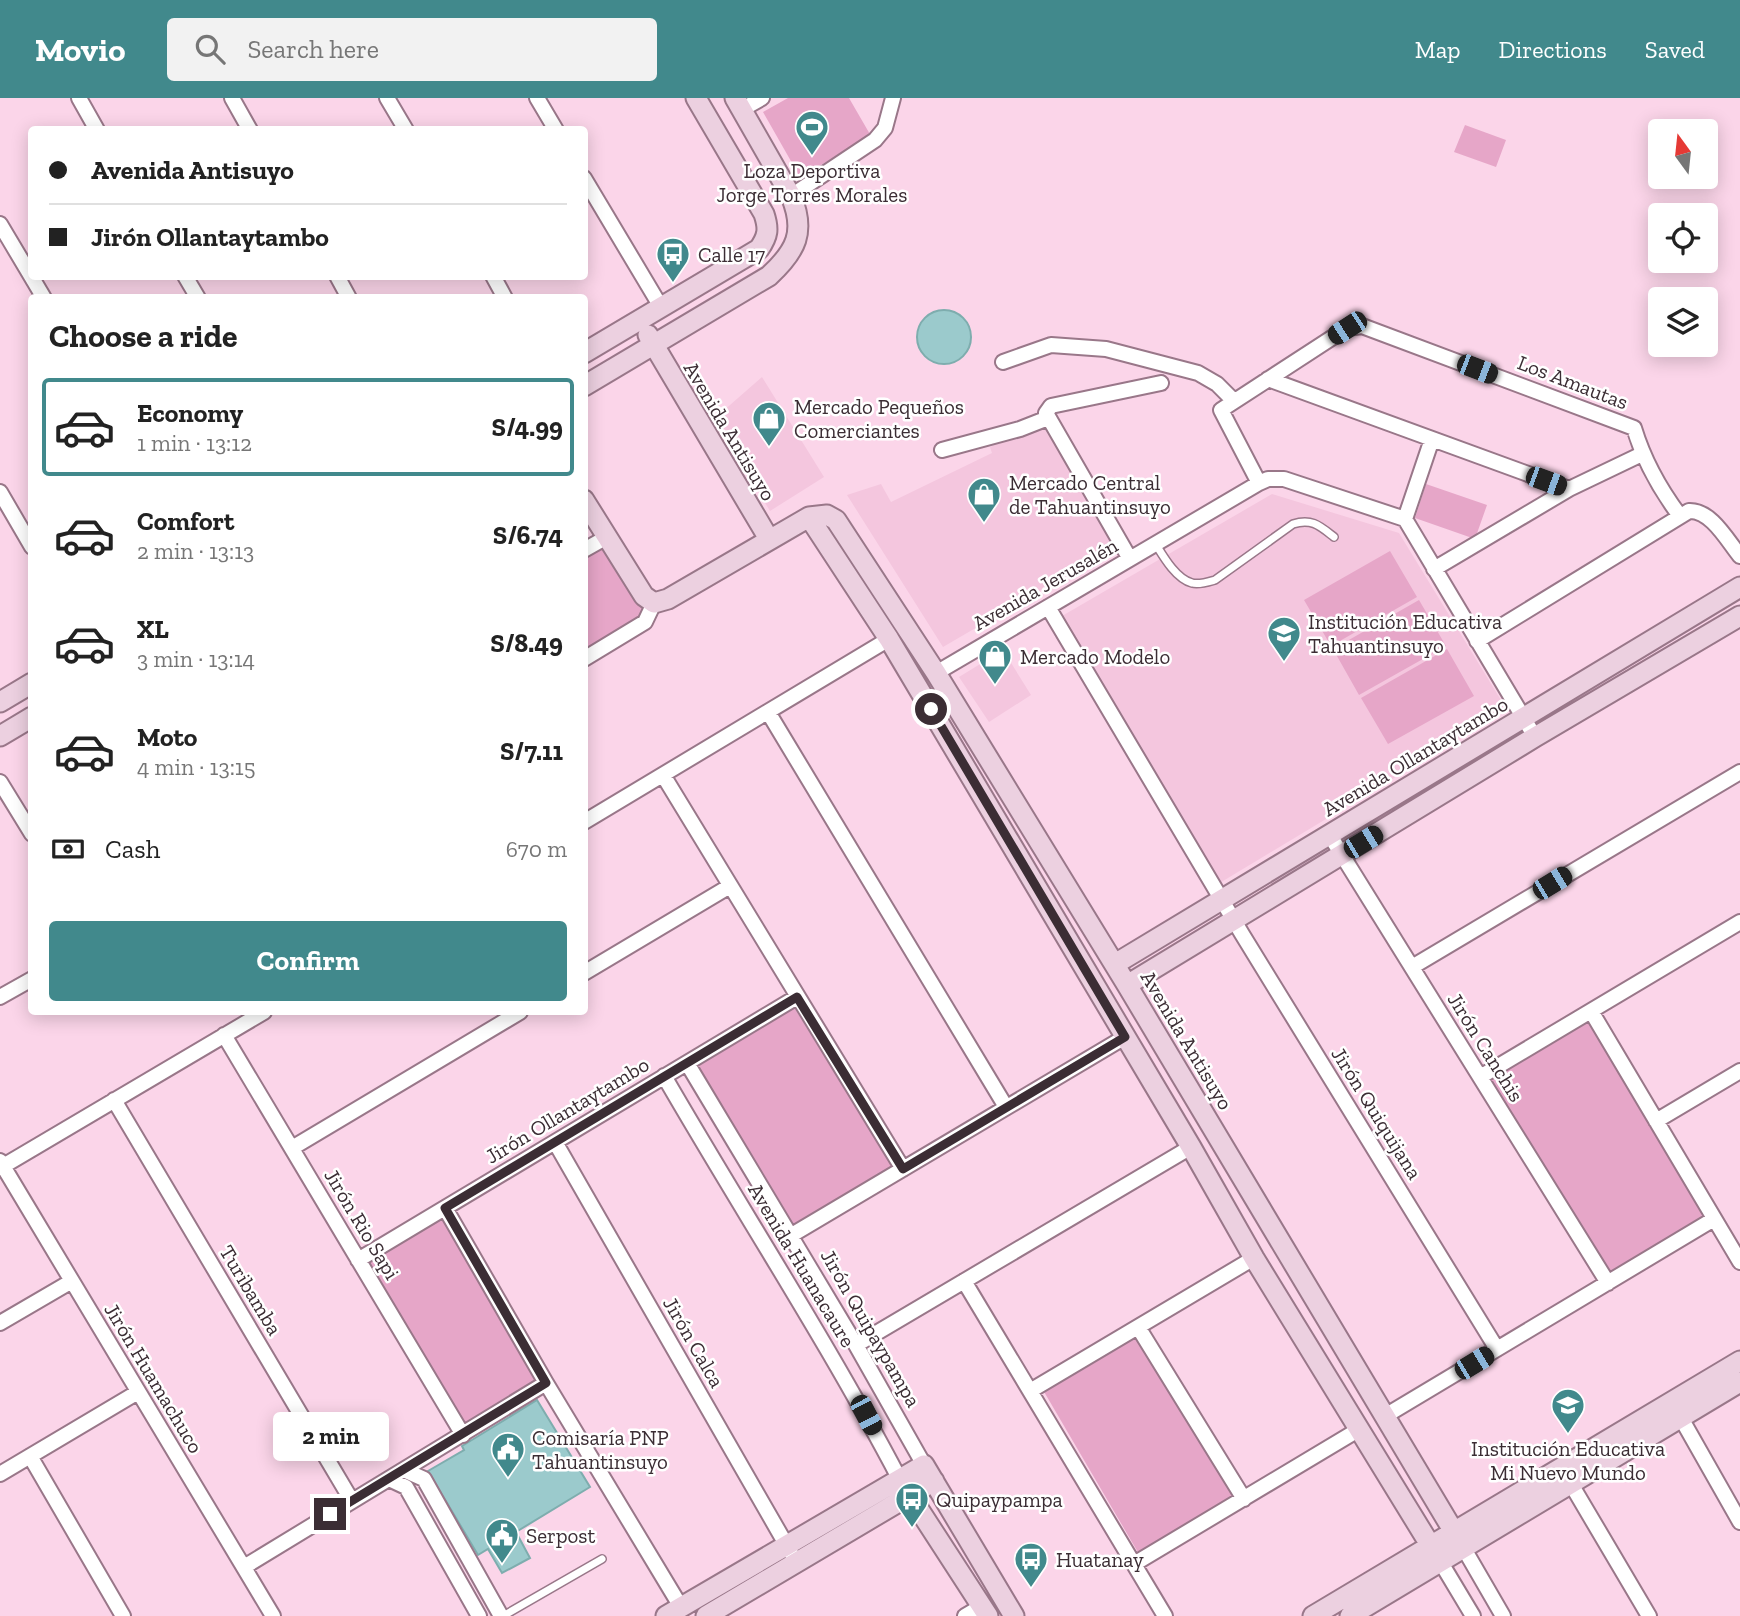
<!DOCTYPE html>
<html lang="en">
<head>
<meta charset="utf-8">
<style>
  body { margin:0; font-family:"Zilla Slab",serif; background:#f2f2f2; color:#222; height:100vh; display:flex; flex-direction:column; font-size:26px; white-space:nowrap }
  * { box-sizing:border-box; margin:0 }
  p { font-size:23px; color:#767676 }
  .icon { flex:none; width:38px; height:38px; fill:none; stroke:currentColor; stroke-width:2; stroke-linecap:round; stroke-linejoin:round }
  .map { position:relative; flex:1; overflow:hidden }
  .side { position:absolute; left:28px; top:196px; width:560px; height:721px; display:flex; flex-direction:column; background:#fff; border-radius:7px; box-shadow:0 4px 18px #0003 }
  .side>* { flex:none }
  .hud { position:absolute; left:28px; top:28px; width:560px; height:154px; border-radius:7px; box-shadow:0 4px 18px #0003; display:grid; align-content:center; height:154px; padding:0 21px; background:#fff }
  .needle { width:46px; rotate:345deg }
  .controls { position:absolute; left:1648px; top:21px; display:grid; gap:14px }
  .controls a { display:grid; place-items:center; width:70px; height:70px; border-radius:7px; background:#fff; box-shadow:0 4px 18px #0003; font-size:35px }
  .end { position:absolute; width:32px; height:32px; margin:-16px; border:9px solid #3b2d34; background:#fff; box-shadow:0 0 0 4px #fff }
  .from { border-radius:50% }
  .bubble { position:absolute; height:49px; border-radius:7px; background:#fff; box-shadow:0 4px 18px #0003; font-size:23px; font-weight:700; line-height:49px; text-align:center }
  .car { position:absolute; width:21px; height:42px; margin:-21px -10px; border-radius:9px; box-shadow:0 0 5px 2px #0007; background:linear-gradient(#222 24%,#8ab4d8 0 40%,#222 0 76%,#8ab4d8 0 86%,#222 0) }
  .hud b { display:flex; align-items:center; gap:24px; height:66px; font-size:26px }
  .hud b+b { border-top:2px solid #e0e0e0 }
  .hud i { width:18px; height:18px; background:#222 }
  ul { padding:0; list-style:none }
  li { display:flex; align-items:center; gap:21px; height:98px; margin:0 14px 10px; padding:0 7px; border:4px solid transparent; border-radius:7px }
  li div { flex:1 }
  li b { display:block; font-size:26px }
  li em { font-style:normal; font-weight:700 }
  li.on { border-color:#41898c }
  li>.icon { width:63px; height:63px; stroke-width:1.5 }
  h2 { padding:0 21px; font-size:32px; line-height:84px }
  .pay { display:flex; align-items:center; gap:18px; height:77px; padding:0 21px; font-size:26px }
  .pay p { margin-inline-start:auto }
  .action { display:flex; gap:14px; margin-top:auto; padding:14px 21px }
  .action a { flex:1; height:80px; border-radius:7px; background:#41898c; color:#fff; font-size:28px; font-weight:700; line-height:80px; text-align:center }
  header { display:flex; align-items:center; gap:42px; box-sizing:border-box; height:98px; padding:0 35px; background:#41898c; color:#fff }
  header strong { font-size:33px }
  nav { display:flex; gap:38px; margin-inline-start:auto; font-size:24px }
  .search { width:490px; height:63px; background:#f2f2f2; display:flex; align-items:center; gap:18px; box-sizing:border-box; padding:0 24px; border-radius:7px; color:#767676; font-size:26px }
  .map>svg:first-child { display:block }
  .built { fill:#f4c6de }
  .green { fill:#e6a6c8 }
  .building { fill:#9bcacc; stroke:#7eadae; stroke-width:2 }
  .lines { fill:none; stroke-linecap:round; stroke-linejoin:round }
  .lane-casing { stroke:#997789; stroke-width:10 }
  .street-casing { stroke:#997789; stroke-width:18 }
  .secondary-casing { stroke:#997789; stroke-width:23 }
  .lane { stroke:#fff; stroke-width:7 }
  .street { stroke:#fff; stroke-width:14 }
  .secondary { stroke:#ecd0e0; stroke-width:19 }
  .route { stroke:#3b2d34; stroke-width:9 }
  .labels { text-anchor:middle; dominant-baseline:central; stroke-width:5; stroke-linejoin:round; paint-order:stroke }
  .poi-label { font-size:21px; fill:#3b2d34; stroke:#fff; text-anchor:start }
  .street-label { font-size:21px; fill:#3b2d34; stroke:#fff }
</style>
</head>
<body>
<header>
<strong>Movio</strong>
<div class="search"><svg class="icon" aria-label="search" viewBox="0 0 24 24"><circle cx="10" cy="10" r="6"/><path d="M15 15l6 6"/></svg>Search here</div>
<nav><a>Map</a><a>Directions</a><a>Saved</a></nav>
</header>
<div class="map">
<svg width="1740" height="1518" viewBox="0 0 1740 1518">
  <rect width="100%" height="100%" fill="#fbd5e9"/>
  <path class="built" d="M 762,279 L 824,379 L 770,413 L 714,321 Z
    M 1042,326 L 1116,448 L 943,549 L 847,397 L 881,386 L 891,404 L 992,355 L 990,349 Z
    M 1272,396 L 1399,435 L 1507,612 L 1218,786 L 1062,518 Z
    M 1003,552 L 1031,597 L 989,624 L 959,579 Z"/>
  <path class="green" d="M 788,0 L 849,0 L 871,38 L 800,79 L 763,14 Z
    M 1465,27 L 1506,42 L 1496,69 L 1454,54 Z
    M 1426,386 L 1487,407 L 1475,441 L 1415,420 Z
    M 605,447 L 648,517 L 585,555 L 585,459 Z
    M 1390,453 L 1417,499 L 1331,548 L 1304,502 Z
    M 1419,502 L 1446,548 L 1359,597 L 1333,551 Z
    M 1447,551 L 1474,598 L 1388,646 L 1361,600 Z
    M 794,909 L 892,1068 L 793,1128 L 697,968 Z
    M 1590,919 L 1708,1120 L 1609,1179 L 1486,981 Z
    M 445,1119 L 539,1282 L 464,1327 L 366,1164 Z
    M 1137,1236 L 1235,1398 L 1139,1456 L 1043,1292 Z"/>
  <path class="building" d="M917 239a27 27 0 1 1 54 0a27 27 0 1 1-54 0Z
    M 537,1302 L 590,1389 L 516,1434 L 530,1460 L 502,1475 L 488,1451 L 478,1457 L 428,1373 L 464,1352 L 462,1348 Z"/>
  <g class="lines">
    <defs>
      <path id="lane" d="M 1155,445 C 1163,458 1176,481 1192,485 C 1199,487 1208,484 1215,482 L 1293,426 C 1312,420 1320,428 1334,439
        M 503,1518 L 602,1461"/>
      <path id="street" d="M 79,0 L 97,32
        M 232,0 L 250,32
        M 387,0 L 406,32
        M 537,0 L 556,32
        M 741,12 L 762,0
        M 584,80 L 661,209
        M 791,98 L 875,42 L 885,30 L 893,0
        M 0,126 L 44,200
        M 185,178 L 198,200
        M 337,178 L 349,200
        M 493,178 L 505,200
        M 1003,264 L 1051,247 L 1106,251 L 1198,275 L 1217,286 L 1234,303
        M 1268,281 L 1569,391
        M 942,352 L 1020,331 L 1048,320
        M 1259,385 L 1221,312 L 1347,230 L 1362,228 L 1634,330 C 1644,363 1659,390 1680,418
        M 0,394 L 32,449
        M 1405,421 L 1432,341
        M 584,452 L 607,439
        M 1130,461 L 1046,315 L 1051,308 L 1161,285
        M 1434,471 L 1569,391 L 1642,356
        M 1048,509 L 1242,836 L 1497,1251
        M 1477,543 L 1689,413 C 1711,412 1727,442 1740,458
        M 584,561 L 645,524 L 654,505
        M 936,575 L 1259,385 L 1268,381 L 1284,381 L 1405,421 L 1535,639
        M 768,614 L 1006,1009
        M 663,677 L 903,1071
        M 0,684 L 32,736
        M 584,724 L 889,541
        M 1329,736 L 1608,1185
        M 1412,869 L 1740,674
        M 584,875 L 730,788
        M 0,899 L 32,881
        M 1591,913 L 1740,1164
        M 224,937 L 463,1337
        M 687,965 L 856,1247 L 924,1367
        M 664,978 C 742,1113 827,1243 899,1380
        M 1480,979 L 1740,824
        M 114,1002 L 352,1403
        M 1656,1023 L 1740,973
        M 555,1044 L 791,1455
        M 292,1050 L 520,914
        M 0,1063 L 273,1518
        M 0,1070 L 264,914
        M 445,1110 L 546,1285 L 681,1509
        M 790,1138 L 1125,939
        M 358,1162 L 797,899
        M 964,1183 L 1165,1518
        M 0,1225 L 72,1183
        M 1138,1229 L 1244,1401
        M 856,1247 L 1191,1049
        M 1030,1293 L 1254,1160
        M 1385,1318 L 1714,1121
        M 1681,1320 L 1740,1424
        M 30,1358 L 123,1518
        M 404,1372 L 424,1381 L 501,1518
        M 0,1376 L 138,1294
        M 389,1381 L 406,1389 L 479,1518
        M 1571,1386 L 1649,1518
        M 1463,1449 L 1503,1518
        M 1440,1463 L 1473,1518
        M 1134,1466 L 1358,1332
        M 244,1469 L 546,1285
        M 965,1518 L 982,1508"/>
      <path id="secondary" d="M 648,237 L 769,441
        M 584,255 L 759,151 C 768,138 769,131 764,116 L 696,0
        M 584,288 L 769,178 C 796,153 806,134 791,98 L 735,0
        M 584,402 L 644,498 L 654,505 L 668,501 L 809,419 L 827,417 L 836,422 L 936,575 L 1127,887 L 1463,1449
        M 809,419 L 889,541 L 1191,1049 L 1254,1160 L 1440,1463
        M 0,604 L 32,585
        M 0,638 L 32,619
        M 1115,866 L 1740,489
        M 1127,887 L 1535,639 L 1740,518
        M 903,1387 L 988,1518
        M 666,1518 L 924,1367 L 1014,1518
        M 706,1518 L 934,1383
        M 1313,1518 L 1740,1263
        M 1350,1518 L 1740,1284"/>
    </defs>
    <use href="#lane" class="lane-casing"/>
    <use href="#street" class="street-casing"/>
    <use href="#secondary" class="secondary-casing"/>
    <use href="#lane" class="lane"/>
    <use href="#street" class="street"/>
    <use href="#secondary" class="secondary"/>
  </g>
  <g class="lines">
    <path class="route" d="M 330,1416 L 546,1285 L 445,1110 L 797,899 L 903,1071 L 1125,939 L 931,611"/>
  </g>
  <defs>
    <symbol id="stadium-pin" viewBox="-11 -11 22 30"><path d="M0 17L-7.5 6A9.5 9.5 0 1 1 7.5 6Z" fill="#41898c" stroke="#fff"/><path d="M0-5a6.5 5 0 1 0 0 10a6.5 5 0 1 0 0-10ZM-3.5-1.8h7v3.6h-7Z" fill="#fff"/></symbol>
    <symbol id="bus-pin" viewBox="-11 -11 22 30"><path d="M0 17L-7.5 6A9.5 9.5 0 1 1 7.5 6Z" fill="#41898c" stroke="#fff"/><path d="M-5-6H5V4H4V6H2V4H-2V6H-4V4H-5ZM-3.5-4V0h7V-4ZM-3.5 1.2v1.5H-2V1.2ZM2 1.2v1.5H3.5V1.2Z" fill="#fff"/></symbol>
    <symbol id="shop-pin" viewBox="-11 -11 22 30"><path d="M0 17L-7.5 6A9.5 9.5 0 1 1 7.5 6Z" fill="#41898c" stroke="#fff"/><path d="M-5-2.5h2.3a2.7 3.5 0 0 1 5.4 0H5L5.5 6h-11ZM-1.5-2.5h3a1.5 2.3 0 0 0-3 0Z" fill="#fff"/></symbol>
    <symbol id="school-pin" viewBox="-11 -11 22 30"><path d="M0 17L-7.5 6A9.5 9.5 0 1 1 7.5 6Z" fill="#41898c" stroke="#fff"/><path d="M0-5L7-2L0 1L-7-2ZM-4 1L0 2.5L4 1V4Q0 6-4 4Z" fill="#fff"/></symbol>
    <symbol id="civic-pin" viewBox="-11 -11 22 30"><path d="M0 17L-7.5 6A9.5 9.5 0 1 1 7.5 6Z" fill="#41898c" stroke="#fff"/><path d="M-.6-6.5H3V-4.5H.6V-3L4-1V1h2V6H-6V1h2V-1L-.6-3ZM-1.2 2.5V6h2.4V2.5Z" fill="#fff"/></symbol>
  </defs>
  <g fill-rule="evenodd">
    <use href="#stadium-pin" x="793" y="10" width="38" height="52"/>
    <use href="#bus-pin" x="654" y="137" width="38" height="52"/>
    <use href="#shop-pin" x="750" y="301" width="38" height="52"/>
    <use href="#shop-pin" x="965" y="377" width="38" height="52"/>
    <use href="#school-pin" x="1265" y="516" width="38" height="52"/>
    <use href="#shop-pin" x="976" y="539" width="38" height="52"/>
    <use href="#school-pin" x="1549" y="1288" width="38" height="52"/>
    <use href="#civic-pin" x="489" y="1332" width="38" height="52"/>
    <use href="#bus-pin" x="893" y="1382" width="38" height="52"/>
    <use href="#civic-pin" x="483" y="1418" width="38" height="52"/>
    <use href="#bus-pin" x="1012" y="1442" width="38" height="52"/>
  </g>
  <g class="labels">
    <g class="poi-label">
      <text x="812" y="72" text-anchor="middle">Loza Deportiva<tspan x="812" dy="24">Jorge Torres Morales</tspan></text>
      <text x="698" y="156">Calle 17</text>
      <text x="794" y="308">Mercado Pequeños<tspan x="794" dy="24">Comerciantes</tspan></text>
      <text x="1009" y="384">Mercado Central<tspan x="1009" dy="24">de Tahuantinsuyo</tspan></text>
      <text x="1308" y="523">Institución Educativa<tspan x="1308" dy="24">Tahuantinsuyo</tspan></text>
      <text x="1020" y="558">Mercado Modelo</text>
      <text x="532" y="1339">Comisaría PNP<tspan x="532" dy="24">Tahuantinsuyo</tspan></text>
      <text x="1568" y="1350" text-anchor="middle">Institución Educativa<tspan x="1568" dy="24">Mi Nuevo Mundo</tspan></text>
      <text x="936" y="1401">Quipaypampa</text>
      <text x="526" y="1437">Serpost</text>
      <text x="1056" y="1461">Huatanay</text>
    </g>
    <g class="street-label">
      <text transform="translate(1573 284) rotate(21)">Los Amautas</text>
      <text transform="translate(730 333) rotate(59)">Avenida Antisuyo</text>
      <text transform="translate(1045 486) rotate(-30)">Avenida Jerusalén</text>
      <text transform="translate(1415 658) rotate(-31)">Avenida Ollantaytambo</text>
      <text transform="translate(1187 942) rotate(59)">Avenida Antisuyo</text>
      <text transform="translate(1486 949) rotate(58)">Jirón Canchis</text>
      <text transform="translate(567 1012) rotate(-31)">Jirón Ollantaytambo</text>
      <text transform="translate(1377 1015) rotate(58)">Jirón Quiquijana</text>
      <text transform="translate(362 1126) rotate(59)">Jirón Rio Sapi</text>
      <text transform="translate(802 1167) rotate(59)">Avenida Huanacaure</text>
      <text transform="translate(251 1192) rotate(59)">Turibamba</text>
      <text transform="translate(871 1230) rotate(60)">Jirón Quipaypampa</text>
      <text transform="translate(694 1244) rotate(60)">Jirón Calca</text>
      <text transform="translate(154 1280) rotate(59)">Jirón Huamachuco</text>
    </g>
  </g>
</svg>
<div class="controls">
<a><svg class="needle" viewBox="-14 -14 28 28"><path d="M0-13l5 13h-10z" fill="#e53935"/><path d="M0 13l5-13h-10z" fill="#767676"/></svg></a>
<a><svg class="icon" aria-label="locate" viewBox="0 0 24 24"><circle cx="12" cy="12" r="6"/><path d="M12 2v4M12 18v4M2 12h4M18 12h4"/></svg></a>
<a><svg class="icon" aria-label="layers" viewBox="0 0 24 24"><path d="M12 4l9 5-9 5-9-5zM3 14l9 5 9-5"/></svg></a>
</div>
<i class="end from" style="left:931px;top:611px"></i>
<i class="end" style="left:330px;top:1416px"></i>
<div class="bubble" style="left:273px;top:1314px;width:116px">2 min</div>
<i class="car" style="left:1347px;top:230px;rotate:237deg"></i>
<i class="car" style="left:1477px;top:271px;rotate:111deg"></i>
<i class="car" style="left:1546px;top:383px;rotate:110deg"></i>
<i class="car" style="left:1363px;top:744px;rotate:59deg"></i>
<i class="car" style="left:1552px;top:785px;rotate:59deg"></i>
<i class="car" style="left:1474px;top:1265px;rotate:59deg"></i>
<i class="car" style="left:866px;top:1317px;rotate:152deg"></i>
<div class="hud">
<b><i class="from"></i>Avenida Antisuyo</b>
<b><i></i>Jirón Ollantaytambo</b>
</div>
<section class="side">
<h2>Choose a ride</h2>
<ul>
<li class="on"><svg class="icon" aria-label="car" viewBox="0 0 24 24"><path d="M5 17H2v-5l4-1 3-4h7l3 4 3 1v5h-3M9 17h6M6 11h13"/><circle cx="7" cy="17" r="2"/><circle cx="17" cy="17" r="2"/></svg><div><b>Economy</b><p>1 min · 13:12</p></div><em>S/4.99</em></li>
<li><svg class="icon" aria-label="car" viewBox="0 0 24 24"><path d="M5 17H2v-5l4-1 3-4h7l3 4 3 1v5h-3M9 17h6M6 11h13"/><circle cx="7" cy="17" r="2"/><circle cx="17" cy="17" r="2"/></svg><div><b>Comfort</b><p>2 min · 13:13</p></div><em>S/6.74</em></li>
<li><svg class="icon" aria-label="car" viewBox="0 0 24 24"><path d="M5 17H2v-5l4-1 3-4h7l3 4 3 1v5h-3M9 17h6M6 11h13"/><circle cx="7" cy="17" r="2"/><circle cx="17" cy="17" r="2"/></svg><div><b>XL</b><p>3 min · 13:14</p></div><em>S/8.49</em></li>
<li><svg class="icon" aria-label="car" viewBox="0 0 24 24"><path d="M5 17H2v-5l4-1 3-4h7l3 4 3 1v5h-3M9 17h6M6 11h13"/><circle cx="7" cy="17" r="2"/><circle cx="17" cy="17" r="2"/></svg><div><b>Moto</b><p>4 min · 13:15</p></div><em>S/7.11</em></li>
</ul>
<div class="pay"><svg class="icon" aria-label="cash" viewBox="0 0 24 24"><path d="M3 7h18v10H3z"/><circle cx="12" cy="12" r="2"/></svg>Cash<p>670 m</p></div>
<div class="action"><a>Confirm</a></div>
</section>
</div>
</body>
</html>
